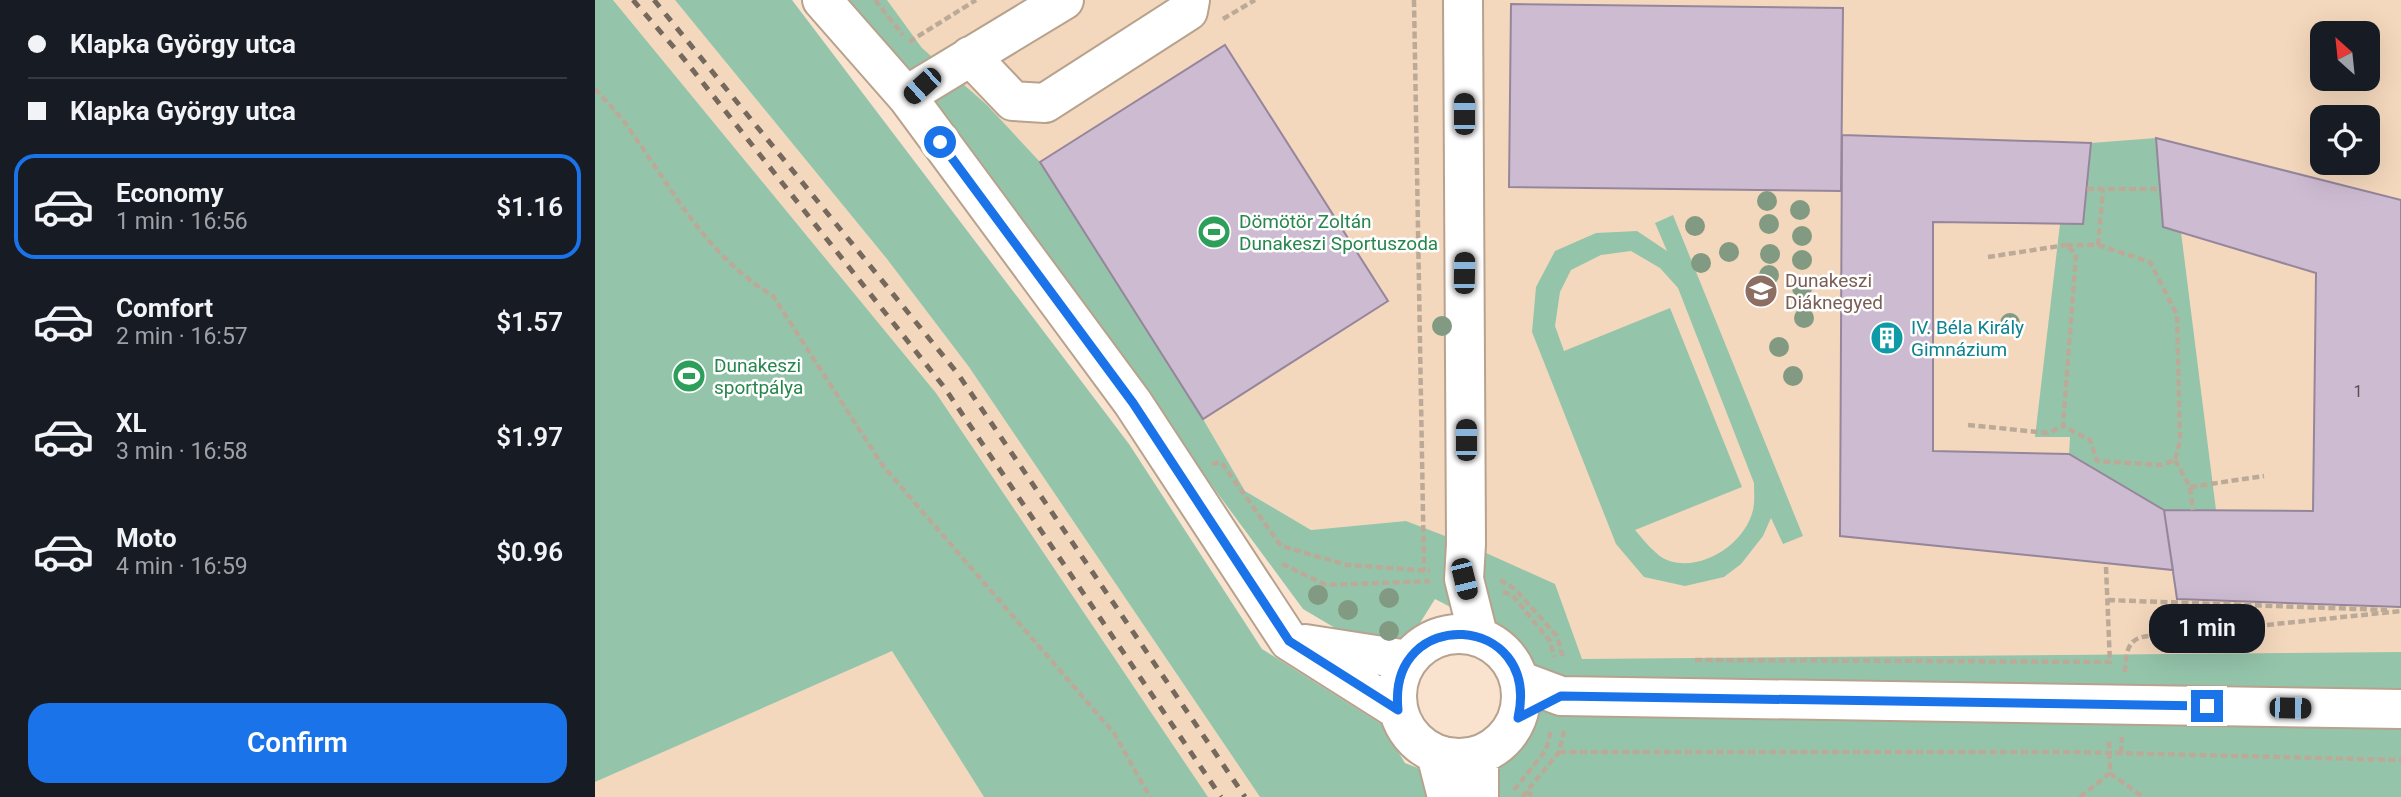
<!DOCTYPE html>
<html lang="en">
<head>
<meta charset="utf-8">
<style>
  body { margin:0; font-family:Roboto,sans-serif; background:#242831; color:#f1f3f6; height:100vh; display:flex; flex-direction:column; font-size:26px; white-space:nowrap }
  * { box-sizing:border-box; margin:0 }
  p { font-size:23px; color:#9ea1a6 }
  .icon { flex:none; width:38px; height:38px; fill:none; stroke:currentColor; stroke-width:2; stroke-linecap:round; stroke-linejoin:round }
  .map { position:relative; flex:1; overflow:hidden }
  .side { display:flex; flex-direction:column; background:#171b24; width:595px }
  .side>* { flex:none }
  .guide { display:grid; align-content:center; height:154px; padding:0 28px; background:#171b24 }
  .needle { width:46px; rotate:333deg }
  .tools { position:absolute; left:1715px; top:21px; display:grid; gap:14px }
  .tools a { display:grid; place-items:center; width:70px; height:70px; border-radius:14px; background:#171b24; box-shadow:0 7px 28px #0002; font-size:35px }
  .end { position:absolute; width:32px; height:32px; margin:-16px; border:9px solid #1a73e8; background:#fff; box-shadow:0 0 0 4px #fff }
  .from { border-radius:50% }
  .bubble { position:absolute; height:49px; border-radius:21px; background:#171b24; box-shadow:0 7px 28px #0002; font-size:23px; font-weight:600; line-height:49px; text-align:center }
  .car { position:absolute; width:21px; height:42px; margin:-21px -10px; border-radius:9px; box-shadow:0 0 5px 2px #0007; background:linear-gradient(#222 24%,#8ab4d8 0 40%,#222 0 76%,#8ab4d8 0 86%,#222 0) }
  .guide b { display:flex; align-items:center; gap:24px; height:66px; font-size:26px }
  .guide b+b { border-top:2px solid #363941 }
  .guide i { width:18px; height:18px; background:#f1f3f6 }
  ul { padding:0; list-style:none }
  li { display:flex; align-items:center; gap:21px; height:105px; margin:0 14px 10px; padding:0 14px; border:4px solid transparent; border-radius:21px }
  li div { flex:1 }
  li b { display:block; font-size:26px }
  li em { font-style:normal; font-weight:600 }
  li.current { border-color:#1a73e8 }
  li>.icon { width:63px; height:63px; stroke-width:1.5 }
  .cta { display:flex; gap:14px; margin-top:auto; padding:14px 28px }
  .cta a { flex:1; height:80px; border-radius:21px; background:#1a73e8; color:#fff; font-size:28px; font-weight:600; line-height:80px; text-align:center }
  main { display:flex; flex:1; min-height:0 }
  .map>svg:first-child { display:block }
  .built { fill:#f4d8bd; fill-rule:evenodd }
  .green { fill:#94c5ab; fill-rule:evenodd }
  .building { fill:#cdbbd2; stroke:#96869b; stroke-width:2 }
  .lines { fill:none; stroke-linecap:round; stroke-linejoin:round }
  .minor-casing { stroke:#b7a28e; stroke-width:42 }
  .path { stroke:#bcaa99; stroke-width:4.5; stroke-dasharray:7 3.5; stroke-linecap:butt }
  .minor { stroke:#fff; stroke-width:38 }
  .rail { stroke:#75685c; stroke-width:5; stroke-dasharray:9 9; stroke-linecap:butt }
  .tree { fill:#819a81 }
  .route { stroke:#1a73e8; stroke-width:9 }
  .labels { text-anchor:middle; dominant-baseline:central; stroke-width:5; stroke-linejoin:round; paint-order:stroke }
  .number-label { font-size:16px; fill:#584e4d }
  .leisure-label { font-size:19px; fill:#27864d; stroke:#fff; text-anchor:start }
  .education-label { font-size:19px; fill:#785e54; stroke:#fff; text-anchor:start }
  .culture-label { font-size:19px; fill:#0d838f; stroke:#fff; text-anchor:start }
</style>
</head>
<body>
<main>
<section class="side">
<div class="guide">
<b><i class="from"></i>Klapka György utca</b>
<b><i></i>Klapka György utca</b>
</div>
<ul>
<li class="current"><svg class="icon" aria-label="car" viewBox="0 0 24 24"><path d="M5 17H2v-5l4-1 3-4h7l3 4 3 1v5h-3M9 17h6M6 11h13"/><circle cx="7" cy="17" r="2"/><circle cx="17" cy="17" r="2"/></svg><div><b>Economy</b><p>1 min · 16:56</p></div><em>$1.16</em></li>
<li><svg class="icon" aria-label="car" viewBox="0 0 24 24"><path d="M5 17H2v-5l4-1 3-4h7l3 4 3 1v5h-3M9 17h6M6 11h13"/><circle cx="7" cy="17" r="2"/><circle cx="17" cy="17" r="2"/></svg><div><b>Comfort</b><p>2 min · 16:57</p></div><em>$1.57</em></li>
<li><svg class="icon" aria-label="car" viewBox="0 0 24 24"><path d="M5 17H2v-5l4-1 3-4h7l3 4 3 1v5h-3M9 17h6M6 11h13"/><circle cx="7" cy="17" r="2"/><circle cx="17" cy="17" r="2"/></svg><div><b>XL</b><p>3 min · 16:58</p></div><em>$1.97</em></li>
<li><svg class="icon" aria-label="car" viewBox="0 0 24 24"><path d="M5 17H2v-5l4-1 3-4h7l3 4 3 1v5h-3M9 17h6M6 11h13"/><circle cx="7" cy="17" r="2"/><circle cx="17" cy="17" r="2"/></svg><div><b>Moto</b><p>4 min · 16:59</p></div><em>$0.96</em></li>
</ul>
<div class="cta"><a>Confirm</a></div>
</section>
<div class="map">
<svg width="1806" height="797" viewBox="0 0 1806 797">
  <rect width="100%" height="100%" fill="#f9e3ce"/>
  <path class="built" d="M 18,0 L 80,0 L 292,259 L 374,367 L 665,797 L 613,797 L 341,393 Z
    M 292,0 L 1806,0 L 1806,797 L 1013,734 L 811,521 L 716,530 L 650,491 L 608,419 L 392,105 L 327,48 ZM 1727,33 L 1773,33 L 1773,79 L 1727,79 ZM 1727,117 L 1773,117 L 1773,163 L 1727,163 Z
    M 297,650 L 389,797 L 0,797 L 0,782 Z"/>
  <path class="green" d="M 0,0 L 18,0 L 341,393 L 613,797 L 389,797 L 297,651 L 0,782 Z
    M 80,0 L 197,0 L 534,444 L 667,649 L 786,724 L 810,763 L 833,772 L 840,797 L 665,797 L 374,367 L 292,259 Z
    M 248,0 L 292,0 L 327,48 L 392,105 L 445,162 L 608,419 L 650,491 L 716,530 L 811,521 L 871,544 L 960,584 L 987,659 L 1806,652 L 1806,797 L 887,797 L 898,777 L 927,738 L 929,705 L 904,644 L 890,625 L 840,599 L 815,639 L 789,657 L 708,609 L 564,414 Z
    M 1561,138 L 1568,226 L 1586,232 L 1621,510 L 1569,510 L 1474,454 L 1475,437 L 1440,437 L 1465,224 L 1488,224 L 1496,143 Z
    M 1078,215 L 1208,536 L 1188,544 L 1176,518 L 1168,536 L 1146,564 L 1129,577 L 1090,586 L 1049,577 L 1021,544 L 937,332 L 941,287 L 960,251 L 1001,233 L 1042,231 L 1072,251 L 1060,223 ZM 1036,251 L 1065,268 L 1083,288 L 1159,483 C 1159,491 1160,502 1158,510 C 1150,544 1106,573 1072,560 C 1061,556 1048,539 1040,530 L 1147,487 L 1075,308 L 969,351 L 960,326 L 965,292 L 976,270 L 1006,255 Z"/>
  <path class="building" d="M 916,4 L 1248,8 L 1246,191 L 914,187 Z
    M 630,45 L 793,301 L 608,419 L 445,162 Z
    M 1247,135 L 1496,143 L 1488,224 L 1338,222 L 1338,451 L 1474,454 L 1569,510 L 1578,570 L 1245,536 Z
    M 1561,138 L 1806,200 L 1806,607 L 1582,599 L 1569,510 L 1718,511 L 1721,273 L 1568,227 Z"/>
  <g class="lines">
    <defs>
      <path id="minor" d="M 227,0 L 313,98 L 538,403 L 694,641 L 803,710
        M 868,0 L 871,544 L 869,579 L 883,635
        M 375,56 L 418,101 L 450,103 L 593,11 L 595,0
        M 313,98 L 327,86 L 469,0
        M802 696a62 62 0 1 1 124 0a62 62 0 1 1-124 0Z
        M 710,644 L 813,660
        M 926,681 L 966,696 L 1806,709
        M 841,754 L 852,797
        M 884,797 L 884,755"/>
    </defs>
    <use href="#minor" class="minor-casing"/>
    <path class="path" d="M 280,0 L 308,35
      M 819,0 L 829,571
      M 628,19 L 660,0
      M 314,42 L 381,0
      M 0,89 C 12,102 25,115 35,130 C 80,193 110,254 178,296 L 288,466 L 519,733 L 555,797
      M 1492,189 L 1565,189
      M 1503,245 L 1555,262 L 1582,315 L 1585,441 L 1580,460 L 1566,465 L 1502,461 L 1495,440 L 1468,426 L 1481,254 L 1471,245 L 1503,245 L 1508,190
      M 1393,257 L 1471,245
      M 1373,425 L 1453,433 L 1468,426
      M 1580,460 L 1595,487 L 1598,510
      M 617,464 L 626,462 L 686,546 L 752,565 L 835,571
      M 1595,487 L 1669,476
      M 687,564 L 731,585 L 835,581
      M 1511,567 L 1515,664
      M 905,580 L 920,589 L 962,636 L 968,658
      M 908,592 L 917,595 L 955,641 L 959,657
      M 1513,600 L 1792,610
      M 1100,660 L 1515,662
      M 1530,672 C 1531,645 1535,634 1565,636 L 1806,611
      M 964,752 L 1480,752 L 1806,760
      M 1526,753 L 1527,737
      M 1515,773 L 1548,797
      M 919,790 L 951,750 L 956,730
      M 931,792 L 941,797
      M 927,797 L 964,752 L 969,731
      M 1485,797 L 1515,773 L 1514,739"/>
    <use href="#minor" class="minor"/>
    <path class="rail" d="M 38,0 L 89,59 L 349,387 L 626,797
      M 59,0 L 363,374 L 650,797"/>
  </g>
  <g class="tree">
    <circle cx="1172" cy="201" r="10"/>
    <circle cx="1205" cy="210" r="10"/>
    <circle cx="1174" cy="224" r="10"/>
    <circle cx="1100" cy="226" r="10"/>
    <circle cx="1207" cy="236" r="10"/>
    <circle cx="1134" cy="252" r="10"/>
    <circle cx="1175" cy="254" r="10"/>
    <circle cx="1207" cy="260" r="10"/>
    <circle cx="1106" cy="263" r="10"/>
    <circle cx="1174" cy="275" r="10"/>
    <circle cx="1207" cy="288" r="10"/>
    <circle cx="1209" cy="318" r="10"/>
    <circle cx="1415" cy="323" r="10"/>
    <circle cx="847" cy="326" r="10"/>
    <circle cx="1184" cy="347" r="10"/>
    <circle cx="1198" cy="376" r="10"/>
    <circle cx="723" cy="595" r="10"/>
    <circle cx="794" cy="598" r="10"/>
    <circle cx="753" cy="610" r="10"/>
    <circle cx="794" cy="631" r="10"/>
  </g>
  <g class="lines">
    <path class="route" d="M 345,142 L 538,403 L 694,641 L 803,710 C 792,604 947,612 923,718 L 966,696 L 1612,706"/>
  </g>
  <defs>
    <symbol id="stadium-disc" viewBox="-11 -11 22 22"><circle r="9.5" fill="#2e9e5b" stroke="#fff"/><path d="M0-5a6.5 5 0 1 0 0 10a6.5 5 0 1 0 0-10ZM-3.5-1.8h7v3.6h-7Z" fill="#fff"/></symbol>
    <symbol id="school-disc" viewBox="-11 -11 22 22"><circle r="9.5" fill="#8d6e63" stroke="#fff"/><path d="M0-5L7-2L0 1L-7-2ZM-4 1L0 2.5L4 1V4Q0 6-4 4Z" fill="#fff"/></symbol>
    <symbol id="building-disc" viewBox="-11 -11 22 22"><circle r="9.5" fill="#0f9aa8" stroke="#fff"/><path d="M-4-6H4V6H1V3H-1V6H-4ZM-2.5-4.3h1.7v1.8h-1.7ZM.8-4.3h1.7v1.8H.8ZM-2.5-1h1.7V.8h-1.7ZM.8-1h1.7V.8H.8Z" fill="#fff"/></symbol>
  </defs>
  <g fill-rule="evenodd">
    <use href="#stadium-disc" x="600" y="213" width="38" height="38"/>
    <use href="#school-disc" x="1147" y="272" width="38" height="38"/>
    <use href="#building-disc" x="1273" y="319" width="38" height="38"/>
    <use href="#stadium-disc" x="75" y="357" width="38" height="38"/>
  </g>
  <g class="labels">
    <g class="number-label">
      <text x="1763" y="391">1</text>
    </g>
    <g class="leisure-label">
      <text x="644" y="221">Dömötör Zoltán<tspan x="644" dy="22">Dunakeszi Sportuszoda</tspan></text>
      <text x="119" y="365">Dunakeszi<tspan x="119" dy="22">sportpálya</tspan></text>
    </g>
    <g class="education-label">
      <text x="1190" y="280">Dunakeszi<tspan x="1190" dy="22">Diáknegyed</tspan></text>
    </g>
    <g class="culture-label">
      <text x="1316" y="327">IV. Béla Király<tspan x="1316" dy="22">Gimnázium</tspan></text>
    </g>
  </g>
</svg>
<div class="tools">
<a><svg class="needle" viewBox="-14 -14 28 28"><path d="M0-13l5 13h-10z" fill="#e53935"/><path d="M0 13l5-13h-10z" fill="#9ea1a6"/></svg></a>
<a><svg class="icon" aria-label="locate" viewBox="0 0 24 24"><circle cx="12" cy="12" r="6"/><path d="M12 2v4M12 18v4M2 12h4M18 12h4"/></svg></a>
</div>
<i class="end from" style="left:345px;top:142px"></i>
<i class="end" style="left:1612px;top:706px"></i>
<div class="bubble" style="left:1554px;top:604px;width:116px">1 min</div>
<i class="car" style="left:327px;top:86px;rotate:228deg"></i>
<i class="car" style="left:869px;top:114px;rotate:0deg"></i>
<i class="car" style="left:869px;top:273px;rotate:1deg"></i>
<i class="car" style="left:871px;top:440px;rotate:0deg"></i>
<i class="car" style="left:869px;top:579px;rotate:166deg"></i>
<i class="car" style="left:1695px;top:708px;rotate:91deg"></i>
</div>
</main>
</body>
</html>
